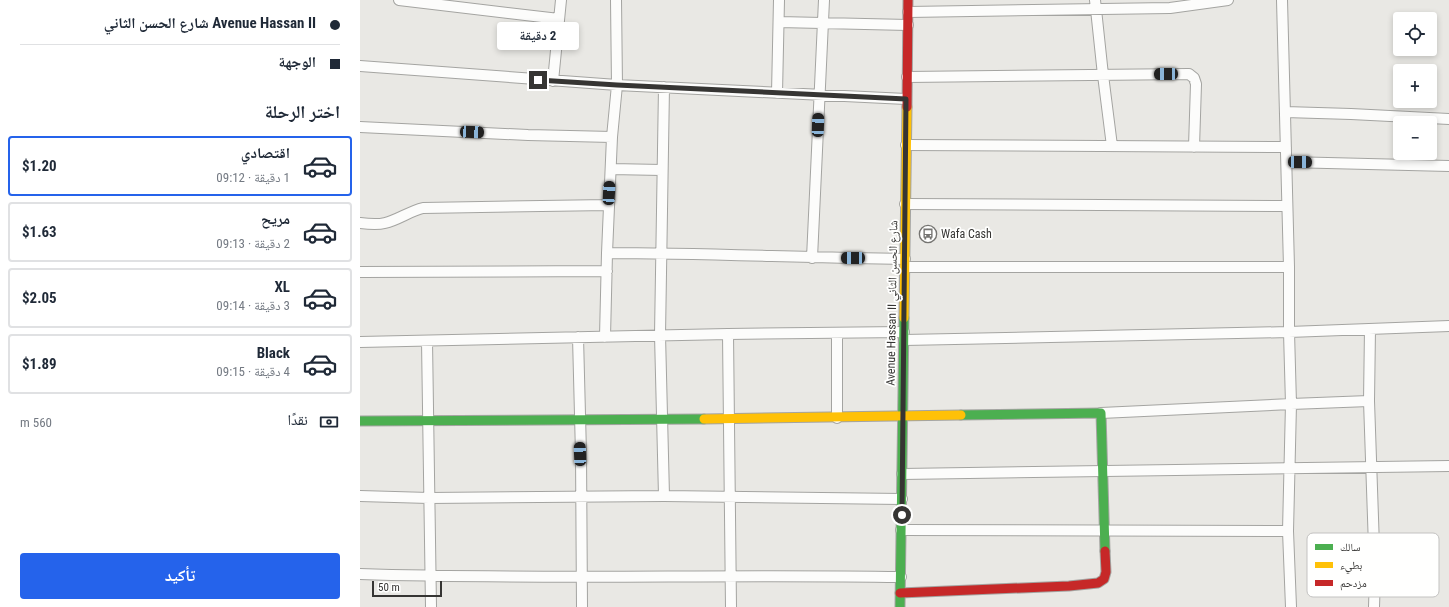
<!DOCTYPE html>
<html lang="ar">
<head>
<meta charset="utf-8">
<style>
  body { margin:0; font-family:"Roboto Condensed","Noto Naskh Arabic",sans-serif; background:#f6f6f7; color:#1f2937; direction:rtl; height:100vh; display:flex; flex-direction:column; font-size:15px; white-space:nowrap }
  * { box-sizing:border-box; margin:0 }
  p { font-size:13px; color:#747a83 }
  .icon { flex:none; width:22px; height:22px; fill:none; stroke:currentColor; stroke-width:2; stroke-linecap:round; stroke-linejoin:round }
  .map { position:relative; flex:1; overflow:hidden; direction:ltr }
  .details { display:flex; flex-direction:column; background:#fff; width:360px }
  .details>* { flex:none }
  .guide { display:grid; align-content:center; height:88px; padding:0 20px; background:#fff }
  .buttons { position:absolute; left:1033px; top:12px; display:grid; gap:8px }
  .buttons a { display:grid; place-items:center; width:44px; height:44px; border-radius:4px; background:#fff; box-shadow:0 2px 6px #0003; font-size:20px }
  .scale { position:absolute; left:12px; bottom:10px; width:70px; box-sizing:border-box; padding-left:4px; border:2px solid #363533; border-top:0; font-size:11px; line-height:14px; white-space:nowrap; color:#363533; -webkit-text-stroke:3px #fffffe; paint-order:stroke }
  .end { position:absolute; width:18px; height:18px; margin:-9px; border:5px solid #363533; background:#fff; box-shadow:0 0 0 2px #fff }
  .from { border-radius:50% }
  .bubble { position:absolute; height:28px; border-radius:4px; background:#fff; box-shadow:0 2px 6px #0003; font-size:13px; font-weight:700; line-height:28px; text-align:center; direction:rtl }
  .car { position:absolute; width:12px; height:24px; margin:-12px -6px; border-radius:5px; box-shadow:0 0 3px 1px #0007; background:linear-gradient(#222 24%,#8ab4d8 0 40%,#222 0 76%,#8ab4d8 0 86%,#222 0) }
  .guide b { display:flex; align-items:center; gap:14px; height:38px; font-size:15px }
  .guide b+b { border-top:1px solid #e0e1e3 }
  .guide i { width:10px; height:10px; background:#1f2937 }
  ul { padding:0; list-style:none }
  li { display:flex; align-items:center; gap:12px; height:60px; margin:0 8px 6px; padding:0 12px; border:2px solid #e0e1e3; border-radius:4px }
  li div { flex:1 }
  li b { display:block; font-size:15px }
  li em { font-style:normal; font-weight:700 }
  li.active { border-color:#2563eb }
  li>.icon { width:36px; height:36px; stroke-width:1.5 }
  h2 { padding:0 20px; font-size:18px; line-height:48px }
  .pay { display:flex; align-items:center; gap:10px; height:44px; padding:0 20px; font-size:15px }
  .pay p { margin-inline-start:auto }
  .cta { display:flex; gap:8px; margin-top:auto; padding:8px 20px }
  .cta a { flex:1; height:46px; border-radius:4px; background:#2563eb; color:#fff; font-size:16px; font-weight:700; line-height:46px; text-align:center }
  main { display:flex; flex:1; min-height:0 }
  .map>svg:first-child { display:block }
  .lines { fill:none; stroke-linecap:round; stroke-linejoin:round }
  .street-casing { stroke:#a4a4a1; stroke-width:12 }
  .fast-casing { stroke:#a4a4a1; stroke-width:11 }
  .slow-casing { stroke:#a4a4a1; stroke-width:11 }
  .jam-casing { stroke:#a4a4a1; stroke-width:11 }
  .street { stroke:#fcfcfb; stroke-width:10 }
  .fast { stroke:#4caf50; stroke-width:9 }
  .slow { stroke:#ffc107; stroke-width:9 }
  .jam { stroke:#c62828; stroke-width:9 }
  .route { stroke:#363533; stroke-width:5 }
  .labels { text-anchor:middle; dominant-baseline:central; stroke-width:3.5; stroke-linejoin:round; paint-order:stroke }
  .poi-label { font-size:12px; fill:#363533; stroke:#fffffe; text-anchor:start }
  .street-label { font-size:12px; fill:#363533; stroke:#fffffe }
  .key { fill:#fffffe; stroke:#c3c2c1; stroke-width:1 }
  .key-label { font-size:11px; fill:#363533 }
</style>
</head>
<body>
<main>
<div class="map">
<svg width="1089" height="607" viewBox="0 0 1089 607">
  <rect width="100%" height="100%" fill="#e9e8e4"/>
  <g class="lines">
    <defs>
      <path id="street" d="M 39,0 L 199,19
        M 256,0 L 257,85 L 252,137 L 247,253 C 346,253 445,258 545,259
        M 735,0 L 743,75 L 752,146
        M 922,0 L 929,267
        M 548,12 L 810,8 L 868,0
        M 419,22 L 548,25
        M 0,66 L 257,85 L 546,99
        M 547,77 L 829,74 L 834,78 L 836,84 L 834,147
        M 193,81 L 201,0
        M 417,93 L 419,0
        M 925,112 L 991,114 L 1089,119
        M 0,127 L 168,135 L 252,137
        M 546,145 L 926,147
        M 927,162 L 1089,166
        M 251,169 L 302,170
        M 545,204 L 927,206
        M 0,223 C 8,224 17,225 25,223 C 38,220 50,211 63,208 L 248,205
        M 452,258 L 464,0
        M 545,267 L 929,267 L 929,332 L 931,404 L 741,413
        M 0,272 L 247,271
        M 1010,329 L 1009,401 L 1015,576 L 1014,607
        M 368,334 L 371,607
        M 218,337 L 221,454 L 222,607
        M 245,337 L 247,253
        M 544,340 L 929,332 L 1089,326
        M 67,341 L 71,607
        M 0,342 L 368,334 L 544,332
        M 477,418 L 477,333
        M 542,474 C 724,472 907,468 1089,466
        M 0,496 L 69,498 L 304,496 L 542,499
        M 304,496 L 300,335 L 304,87
        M 541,530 L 928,531
        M 0,574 C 180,580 360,574 541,577
        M 931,607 L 928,531 L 931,404 L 1009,401"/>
      <path id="fast" d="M 601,415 L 741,413 L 745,551
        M 0,421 L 344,419
        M 540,607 L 544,318"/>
      <path id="slow" d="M 544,318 L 547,107
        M 344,419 L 601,415"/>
      <path id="jam" d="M 547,107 L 548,0
        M 540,593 L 709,586 L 738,583 L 744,579 L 746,572 L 745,551"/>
    </defs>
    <use href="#street" class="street-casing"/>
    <use href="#fast" class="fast-casing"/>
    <use href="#slow" class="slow-casing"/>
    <use href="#jam" class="jam-casing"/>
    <use href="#street" class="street"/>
    <use href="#fast" class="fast"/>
    <use href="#slow" class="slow"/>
    <use href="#jam" class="jam"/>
  </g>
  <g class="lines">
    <path class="route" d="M 178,80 L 257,85 L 546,99 L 542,515"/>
  </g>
  <defs>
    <symbol id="bus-ring" viewBox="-11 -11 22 22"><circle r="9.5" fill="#fffffe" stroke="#757471" stroke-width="1.5"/><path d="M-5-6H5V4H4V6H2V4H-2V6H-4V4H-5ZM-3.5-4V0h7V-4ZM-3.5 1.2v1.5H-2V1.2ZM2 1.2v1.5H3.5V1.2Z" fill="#757471"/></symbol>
  </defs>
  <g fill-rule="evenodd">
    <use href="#bus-ring" x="558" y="224" width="20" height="20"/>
  </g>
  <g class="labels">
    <g class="poi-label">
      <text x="581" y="234">Wafa Cash</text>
    </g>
    <g class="street-label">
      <text transform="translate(532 303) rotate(-89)">Avenue Hassan II شارع الحسن الثاني</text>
    </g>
  </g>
  <rect x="947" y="533" width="132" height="64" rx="6" class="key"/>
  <rect x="955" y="544" width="18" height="6" fill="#4caf50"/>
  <rect x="955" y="562" width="18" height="6" fill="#ffc107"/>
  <rect x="955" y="580" width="18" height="6" fill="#c62828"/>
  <g class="key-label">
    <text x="980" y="551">سالك</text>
    <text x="980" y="569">بطيء</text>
    <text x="980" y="587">مزدحم</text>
  </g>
</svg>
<div class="buttons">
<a><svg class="icon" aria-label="locate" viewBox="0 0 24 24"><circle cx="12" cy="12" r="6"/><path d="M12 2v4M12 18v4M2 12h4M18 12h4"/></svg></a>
<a>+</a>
<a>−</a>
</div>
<div class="scale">50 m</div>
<i class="end from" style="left:542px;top:515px"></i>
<i class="end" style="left:178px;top:80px"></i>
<div class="bubble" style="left:137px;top:22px;width:82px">2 دقيقة</div>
<i class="car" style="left:806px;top:74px;rotate:269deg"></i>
<i class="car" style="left:458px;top:125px;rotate:2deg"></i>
<i class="car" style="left:112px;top:132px;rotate:93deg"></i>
<i class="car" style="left:940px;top:162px;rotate:91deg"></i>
<i class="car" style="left:249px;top:193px;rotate:3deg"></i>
<i class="car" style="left:493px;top:258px;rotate:270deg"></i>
<i class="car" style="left:220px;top:454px;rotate:358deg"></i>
</div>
<section class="details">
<div class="guide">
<b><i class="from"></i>Avenue Hassan II شارع الحسن الثاني</b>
<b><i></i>الوجهة</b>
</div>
<h2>اختر الرحلة</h2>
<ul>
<li class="active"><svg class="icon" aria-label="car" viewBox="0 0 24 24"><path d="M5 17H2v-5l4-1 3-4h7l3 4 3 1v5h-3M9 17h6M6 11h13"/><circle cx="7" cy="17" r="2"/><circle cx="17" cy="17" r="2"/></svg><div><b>اقتصادي</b><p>1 دقيقة · 09:12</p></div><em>$1.20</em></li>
<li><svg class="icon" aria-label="car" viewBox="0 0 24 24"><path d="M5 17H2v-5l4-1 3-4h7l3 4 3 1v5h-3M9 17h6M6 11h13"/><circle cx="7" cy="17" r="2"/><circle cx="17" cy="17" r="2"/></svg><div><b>مريح</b><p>2 دقيقة · 09:13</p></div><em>$1.63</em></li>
<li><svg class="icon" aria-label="car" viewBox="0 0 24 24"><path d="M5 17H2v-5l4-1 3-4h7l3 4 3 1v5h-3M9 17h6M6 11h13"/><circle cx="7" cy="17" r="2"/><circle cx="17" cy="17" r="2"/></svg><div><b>XL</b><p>3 دقيقة · 09:14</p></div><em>$2.05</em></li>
<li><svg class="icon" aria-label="car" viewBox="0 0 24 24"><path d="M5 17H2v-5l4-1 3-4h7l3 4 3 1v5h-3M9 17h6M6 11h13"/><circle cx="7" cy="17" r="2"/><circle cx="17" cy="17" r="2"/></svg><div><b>Black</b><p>4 دقيقة · 09:15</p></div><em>$1.89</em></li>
</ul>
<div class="pay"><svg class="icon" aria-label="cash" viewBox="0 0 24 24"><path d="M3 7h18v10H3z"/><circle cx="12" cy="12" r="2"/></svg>نقدًا<p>560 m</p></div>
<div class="cta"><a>تأكيد</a></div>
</section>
</main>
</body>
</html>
